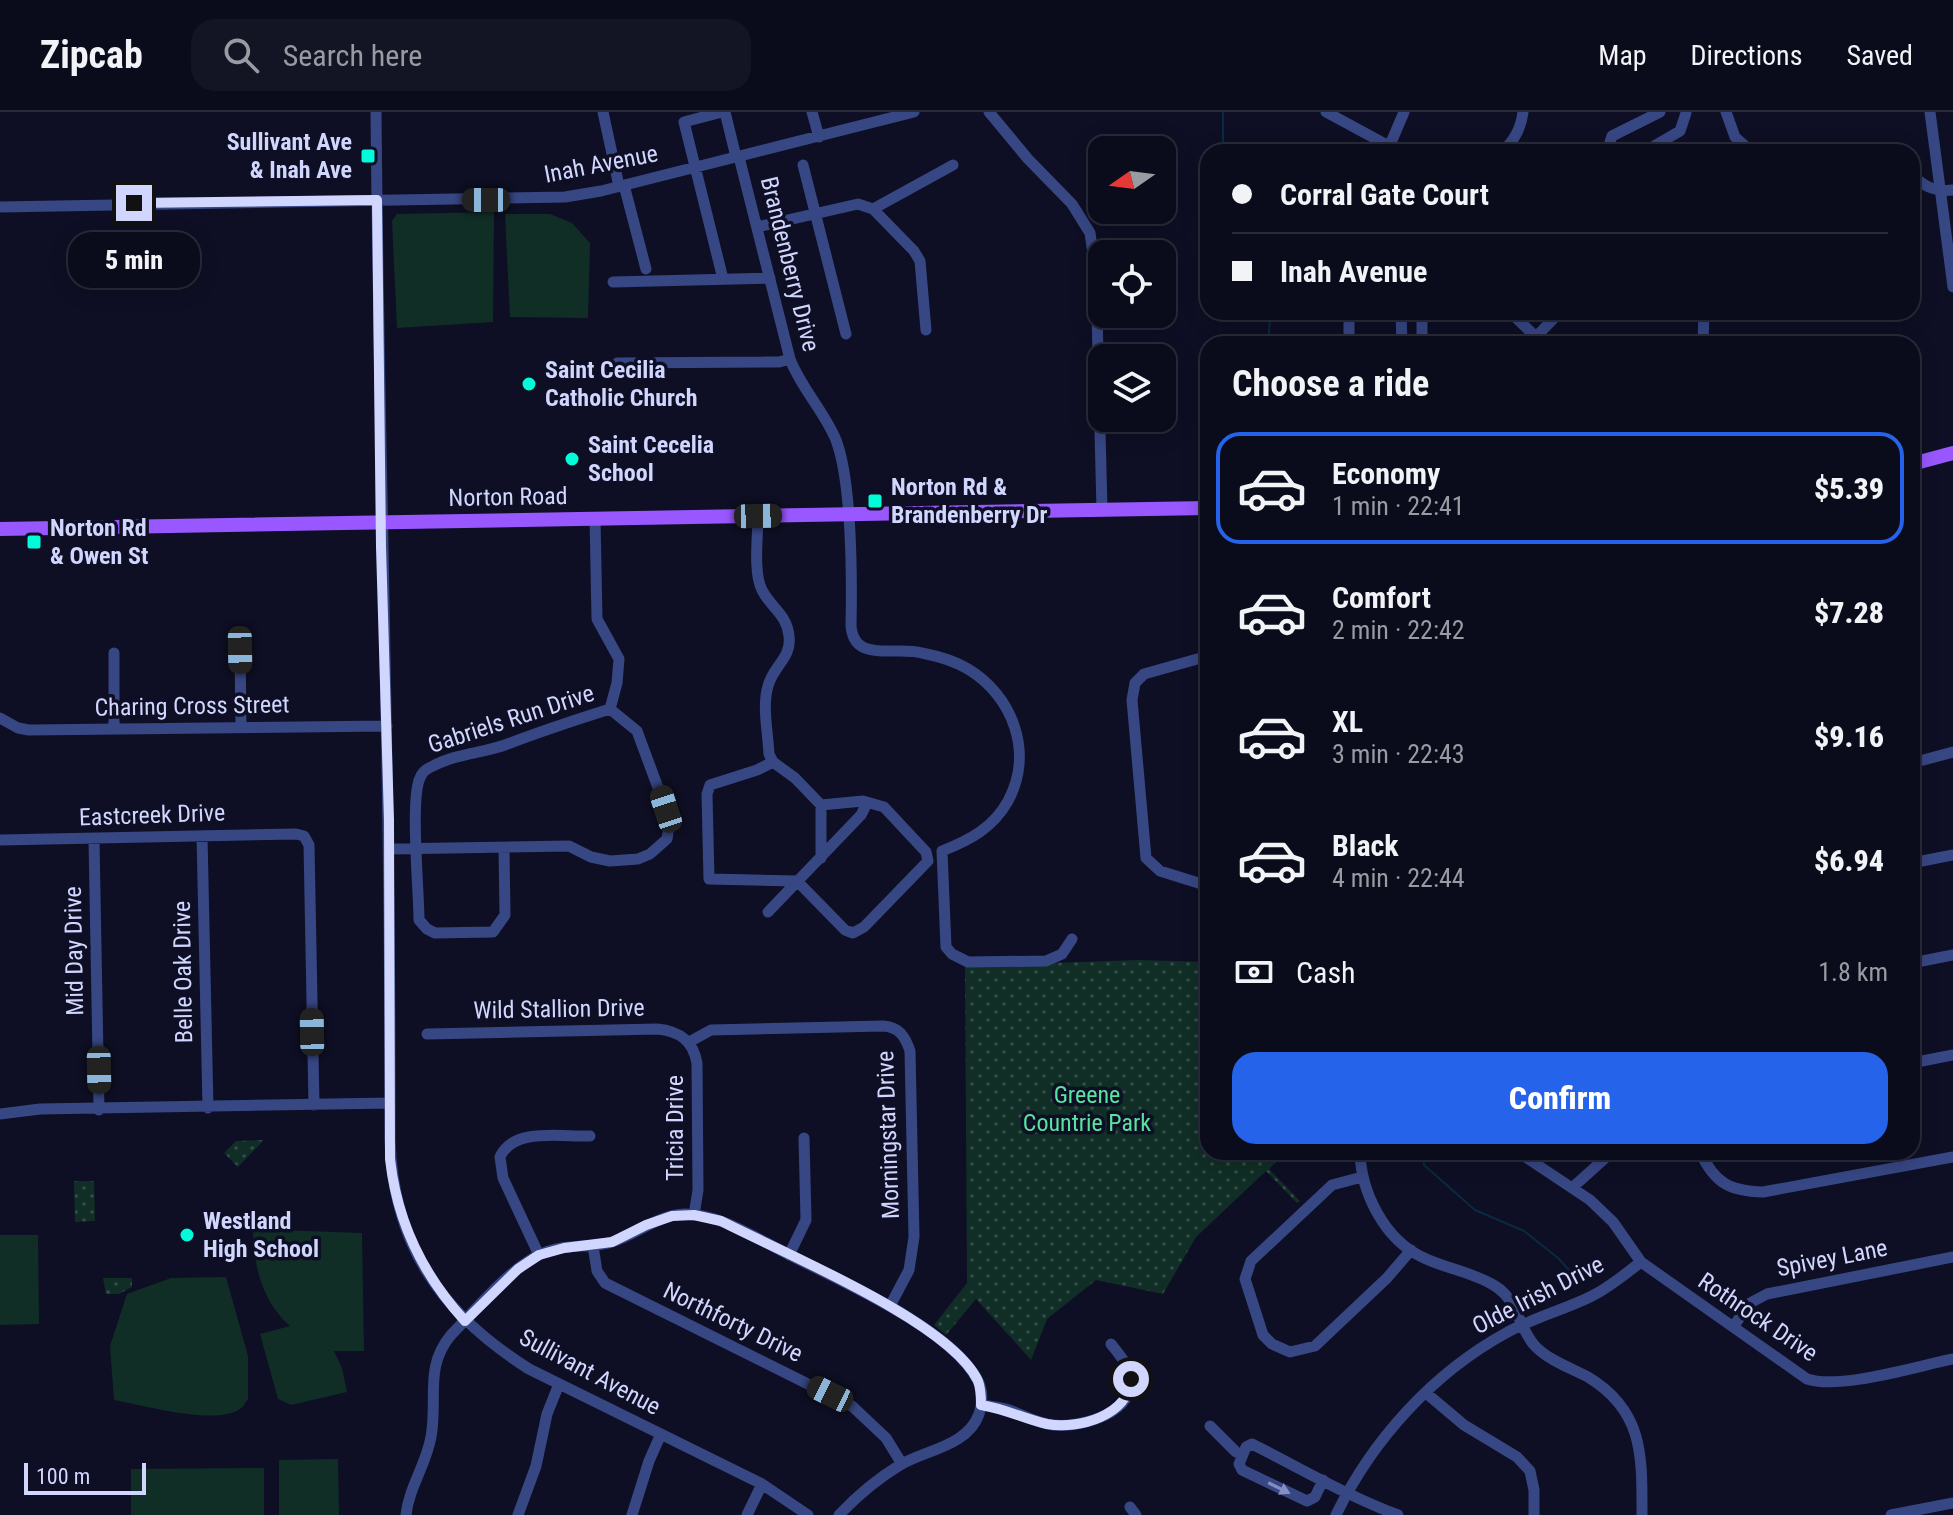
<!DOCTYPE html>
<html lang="en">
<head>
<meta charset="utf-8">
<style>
  body { margin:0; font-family:"Roboto Condensed",sans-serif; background:#131424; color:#f1f3f6; height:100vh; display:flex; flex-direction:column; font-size:30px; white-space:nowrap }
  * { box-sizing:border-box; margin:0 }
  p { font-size:26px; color:#999ba3 }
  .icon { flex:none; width:44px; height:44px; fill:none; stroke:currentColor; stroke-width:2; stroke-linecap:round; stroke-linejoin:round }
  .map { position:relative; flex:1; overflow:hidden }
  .panel { position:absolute; left:1200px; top:224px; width:720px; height:824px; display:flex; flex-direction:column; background:#0a0b1b; border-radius:24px; box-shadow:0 4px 20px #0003,0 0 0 2px #2a2b3a }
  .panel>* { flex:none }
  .hud { position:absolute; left:1200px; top:32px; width:720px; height:176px; border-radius:24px; box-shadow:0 4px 20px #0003,0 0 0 2px #2a2b3a; display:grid; align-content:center; height:176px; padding:0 32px; background:#0a0b1b }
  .needle { width:52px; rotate:256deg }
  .controls { position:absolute; left:1088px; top:24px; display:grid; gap:16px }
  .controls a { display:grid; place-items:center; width:88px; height:88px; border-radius:16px; background:#0a0b1b; box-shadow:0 4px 20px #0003,0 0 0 2px #2a2b3a; font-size:40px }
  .scale { position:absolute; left:24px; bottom:20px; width:122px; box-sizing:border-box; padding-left:8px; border:4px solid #d1d6ff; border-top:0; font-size:22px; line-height:28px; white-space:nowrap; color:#d1d6ff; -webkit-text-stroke:6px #0e0f24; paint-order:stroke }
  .end { position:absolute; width:36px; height:36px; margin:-18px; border:10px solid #d1d6ff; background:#111; box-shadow:0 0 0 4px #111 }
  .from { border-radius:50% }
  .bubble { position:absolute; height:56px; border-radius:24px; background:#0a0b1b; box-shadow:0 4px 20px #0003,0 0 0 2px #2a2b3a; font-size:26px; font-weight:800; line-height:56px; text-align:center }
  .car { position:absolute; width:24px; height:48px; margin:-24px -12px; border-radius:10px; box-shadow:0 0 6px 2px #0007; background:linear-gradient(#222 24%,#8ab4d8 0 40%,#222 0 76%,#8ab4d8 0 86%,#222 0) }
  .hud b { display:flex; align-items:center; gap:28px; height:76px; font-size:30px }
  .hud b+b { border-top:2px solid #2a2b3a }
  .hud i { width:20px; height:20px; background:#f1f3f6 }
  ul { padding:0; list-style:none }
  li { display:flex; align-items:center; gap:24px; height:112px; margin:0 16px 12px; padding:0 16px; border:4px solid transparent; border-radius:24px }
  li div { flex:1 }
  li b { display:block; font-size:30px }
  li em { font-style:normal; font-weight:800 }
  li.current { border-color:#2563eb }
  li>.icon { width:72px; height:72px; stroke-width:1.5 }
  h2 { padding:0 32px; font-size:36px; line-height:96px }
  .pay { display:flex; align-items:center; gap:20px; height:88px; padding:0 32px; font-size:30px }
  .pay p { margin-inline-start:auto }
  .action { display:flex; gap:16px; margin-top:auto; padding:16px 32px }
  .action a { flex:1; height:92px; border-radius:24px; background:#2563eb; color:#fff; font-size:32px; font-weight:800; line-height:92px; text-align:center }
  header { display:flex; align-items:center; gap:48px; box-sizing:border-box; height:112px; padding:0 40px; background:#0a0b1b; border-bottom:2px solid #2a2b3a }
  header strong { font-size:38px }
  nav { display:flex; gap:44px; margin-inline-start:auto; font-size:28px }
  .search { width:560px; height:72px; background:#131424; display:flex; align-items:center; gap:20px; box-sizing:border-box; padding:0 28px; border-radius:24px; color:#999ba3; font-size:30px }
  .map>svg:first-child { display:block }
  .grass { fill:url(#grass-dots) }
  .garden { fill:#102e26 }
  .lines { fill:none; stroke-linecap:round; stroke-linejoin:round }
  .stream { stroke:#082b42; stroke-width:2 }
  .minor { stroke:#374784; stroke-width:11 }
  .major { stroke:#9958ff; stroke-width:14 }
  .oneway { fill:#848ec2 }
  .route { stroke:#d1d6ff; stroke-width:10 }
  .poi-dot { fill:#00fcd9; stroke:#0e0f24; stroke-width:3 }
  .labels { text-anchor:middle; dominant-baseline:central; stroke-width:7; stroke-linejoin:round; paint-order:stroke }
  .poi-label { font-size:24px; font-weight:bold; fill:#d1d6ff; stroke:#0e0f24; text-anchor:start }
  .street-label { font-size:24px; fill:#d1d6ff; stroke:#0e0f24 }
  .park-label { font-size:24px; fill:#59e2a0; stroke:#0e0f24 }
</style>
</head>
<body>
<header>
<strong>Zipcab</strong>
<div class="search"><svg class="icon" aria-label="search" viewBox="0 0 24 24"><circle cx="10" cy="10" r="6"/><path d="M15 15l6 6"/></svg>Search here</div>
<nav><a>Map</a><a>Directions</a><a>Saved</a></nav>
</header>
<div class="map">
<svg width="1953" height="1403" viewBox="0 0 1953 1403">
  <defs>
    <pattern id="grass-dots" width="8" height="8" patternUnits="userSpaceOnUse" patternTransform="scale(2)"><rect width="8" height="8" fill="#102e26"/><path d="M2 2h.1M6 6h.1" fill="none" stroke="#324c47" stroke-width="1.8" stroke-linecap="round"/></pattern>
  </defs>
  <rect width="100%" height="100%" fill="#0e0f24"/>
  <path class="grass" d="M 1137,848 L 1208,850 L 1208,1040 L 1286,1040 L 1269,1057 L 1300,1089 L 1297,1091 L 1266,1059 L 1196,1125 L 1163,1182 L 1096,1168 L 1047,1207 L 1031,1248 L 976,1187 L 946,1223 L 934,1213 L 967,1171 L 965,854 Z
    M 264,1028 L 238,1055 L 224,1041 L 236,1029 Z
    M 74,1069 L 94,1069 L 95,1109 L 75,1110 Z
    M 103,1166 L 132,1166 L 132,1175 L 119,1182 L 106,1182 Z"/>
  <path class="garden" d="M 494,100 L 493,210 L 397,216 L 392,109 L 397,102 Z
    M 505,102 L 550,102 L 572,111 L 590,131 L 588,206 L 510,205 Z
    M 253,1117 L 362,1121 L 364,1239 L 334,1239 L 342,1256 L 347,1280 L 291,1293 L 278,1287 L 260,1222 L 290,1214 C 262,1190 253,1152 253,1117 Z
    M 0,1123 L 38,1123 L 39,1212 L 0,1213 Z
    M 226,1165 L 248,1244 L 248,1287 C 245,1291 243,1295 240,1297 C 215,1314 143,1293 114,1288 L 110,1234 L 127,1182 L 171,1166 Z
    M 338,1347 L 339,1403 L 279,1403 L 279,1348 Z
    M 264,1356 L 264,1403 L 131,1403 L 131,1357 Z"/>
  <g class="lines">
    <path class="stream" d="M 1223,40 L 1223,0
      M 1259,200 L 1270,209 L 1268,232
      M 1423,1040 L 1424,1053 L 1475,1098 L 1524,1119 L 1558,1146 L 1581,1171"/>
    <path class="minor" d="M 376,0 C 379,343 391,685 390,1028 C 393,1134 442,1202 529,1257 L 762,1372 L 808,1403
      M 603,0 L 619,74
      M 722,0 L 684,10 L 723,167
      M 725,0 L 736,45
      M 812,0 L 819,25
      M 989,0 L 1028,47 L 1072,92 L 1090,121 L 1096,162 L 1102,398
      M 1326,0 L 1400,40
      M 1726,0 L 1735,25 L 1752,40
      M 1930,0 L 1953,175
      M 1387,40 L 1404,0
      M 1501,40 C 1514,30 1521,16 1523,0
      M 1614,40 L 1610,30 L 1612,24 L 1660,0
      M 1644,40 L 1680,19 L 1686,1
      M 739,45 L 790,247 C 801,276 824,299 836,328 C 852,370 852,467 851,514 C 852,525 856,534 868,537 C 885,542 904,536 922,541 C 937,544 955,549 968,557 C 1013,584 1034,641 1008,689 C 993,716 970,728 942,739 L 946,835 L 952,842 L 968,850 L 1046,849 L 1062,842 L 1072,827
      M 803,53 L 846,222
      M 1912,63 C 1925,75 1935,80 1953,78
      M 624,73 L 646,157
      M 0,95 L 565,85 L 601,79 L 914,0
      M 873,97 L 953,53
      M 757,115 L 858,92 L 873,97 L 914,139 L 920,149 L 926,218
      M 613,170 L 770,166
      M 1349,200 L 1349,232
      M 1401,200 L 1402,232
      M 1422,200 L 1422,232
      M 1510,200 L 1535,224
      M 1529,232 L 1560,200
      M 1703,232 L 1704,200
      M 617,251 L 779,250 L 790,247
      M 758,404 C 758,423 753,461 762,478 C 771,496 787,502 789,524 C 792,546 773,554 768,574 C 762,594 768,621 769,642 L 773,650
      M 595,406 L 597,507 L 619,547 L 617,571 L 610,597
      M 240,538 L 241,615
      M 1912,540 L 1913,540
      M 114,541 L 114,617
      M 1208,544 L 1144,562 L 1135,571 L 1132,588 L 1146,746 L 1160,759 L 1208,774
      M 0,606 L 18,616 L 29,618 L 387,614
      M 773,650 L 757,658 L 710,673 L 707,682 L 709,767 L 797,769
      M 773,650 L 795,666 L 821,693 L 821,746
      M 1912,651 L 1953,640
      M 202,724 L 208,996
      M 0,728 L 296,722 L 304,724 L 309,733 L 314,993
      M 94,728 L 99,998
      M 389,737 L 569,734 L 591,745 L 610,749 L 638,747 L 650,742 L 667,727 L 670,708 L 637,619 L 610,597 C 575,608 539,620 505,633 C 482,641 455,642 433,654 C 428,656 422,660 420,666 C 410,686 419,780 419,808 L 427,817 L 435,821 L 493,820 L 505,803 L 504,737
      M 1912,751 L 1953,743
      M 797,769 L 845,818 L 853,821 L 864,815 L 928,749 L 926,740 L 884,695 L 863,689 L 821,693
      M 768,800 L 861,703 L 867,691
      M 1912,851 L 1953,843
      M 427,922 L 657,917 C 679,919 693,928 697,951 L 698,1078 L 694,1103
      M 689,930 L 711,918 L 883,914 C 899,915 905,924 910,939 L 914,1125 L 909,1158 L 890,1194
      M 1912,951 L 1953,943
      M 0,1002 L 40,997 L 390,991
      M 1360,1040 C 1361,1080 1384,1127 1422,1145 C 1446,1157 1473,1160 1495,1174 C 1518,1188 1519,1217 1535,1234 C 1548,1248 1571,1256 1588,1265 C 1644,1299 1642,1344 1642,1403
      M 1518,1040 L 1590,1088 L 1613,1110 L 1641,1150 L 1807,1267 C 1840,1278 1917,1254 1953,1247
      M 1700,1040 C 1715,1071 1729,1079 1763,1080 L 1953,1045
      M 1362,1065 L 1332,1073 L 1251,1149 L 1245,1167 L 1263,1223 L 1272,1232 L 1290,1240 L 1315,1234 L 1387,1166 L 1411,1138
      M 1573,1075 L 1612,1040
      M 593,1134 L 597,1159 L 605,1171 L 852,1294 L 886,1326 L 902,1352
      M 539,1143 L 503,1066 L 500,1045 C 513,1015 562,1025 590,1024
      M 789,1143 L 806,1108 L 804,1026
      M 1733,1215 L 1750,1191 L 1767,1182 L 1953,1145
      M 1426,1281 L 1464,1313 L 1517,1345 L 1530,1359 L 1534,1378 L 1534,1403
      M 981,1293 C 989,1294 998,1295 1006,1297 C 1022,1302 1035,1311 1053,1313 C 1080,1316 1138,1301 1130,1263 C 1128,1252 1118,1241 1111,1232
      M 1210,1314 L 1236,1340 L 1243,1342
      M 1323,1368 L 1315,1385 L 1307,1389 L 1242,1358 L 1239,1352 L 1246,1335 L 1252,1332 C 1300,1356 1347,1384 1398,1403
      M 1130,1395 L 1136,1403
      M 406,1403 C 409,1375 426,1353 431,1325 C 438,1287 424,1255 451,1223 C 478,1196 515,1148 552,1138 C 572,1132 593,1136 612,1130 C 638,1122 657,1103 685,1102 C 722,1102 760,1129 792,1144 C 843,1170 949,1216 977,1267 C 983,1277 983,1291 979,1302 C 968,1334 925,1338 900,1353 C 877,1367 857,1384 839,1403
      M 518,1403 L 536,1354 L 547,1302 L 559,1272
      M 632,1403 L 649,1349 L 661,1322
      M 747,1403 L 762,1372
      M 1336,1403 C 1372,1328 1433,1261 1506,1221 C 1533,1206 1563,1198 1590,1185 C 1609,1176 1625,1162 1641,1150
      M 1891,1403 L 1953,1391"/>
    <path class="major" d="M 1912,352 L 1953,341
      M 0,417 L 1208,396"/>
  </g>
  <defs><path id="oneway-solid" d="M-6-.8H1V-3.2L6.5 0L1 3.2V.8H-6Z" transform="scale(2)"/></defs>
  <use class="oneway" href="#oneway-solid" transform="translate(1279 1376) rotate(26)"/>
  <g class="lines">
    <path class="route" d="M 134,91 L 377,88 L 381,435 L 389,708 L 390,1047 C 397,1110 422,1162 465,1209 L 518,1157 L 539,1143 L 564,1136 L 612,1130 L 646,1113 L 672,1104 L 694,1103 L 721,1109 C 781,1140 951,1210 978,1269 C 981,1277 981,1285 981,1293 C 1006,1297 1024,1307 1047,1312 C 1079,1318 1129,1303 1131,1267"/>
  </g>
  <g class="poi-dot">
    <rect x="360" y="36" width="16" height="16" rx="4"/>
    <circle cx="529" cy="272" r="8"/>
    <circle cx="572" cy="347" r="8"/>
    <rect x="867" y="381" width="16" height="16" rx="4"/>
    <rect x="26" y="422" width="16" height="16" rx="4"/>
    <circle cx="187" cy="1123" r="8"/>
  </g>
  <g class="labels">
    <g class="poi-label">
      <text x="352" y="30" text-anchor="end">Sullivant Ave<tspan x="352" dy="28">&amp; Inah Ave</tspan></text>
      <text x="545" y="258">Saint Cecilia<tspan x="545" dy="28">Catholic Church</tspan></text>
      <text x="588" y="333">Saint Cecelia<tspan x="588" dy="28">School</tspan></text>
      <text x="891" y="375">Norton Rd &amp;<tspan x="891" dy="28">Brandenberry Dr</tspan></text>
      <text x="50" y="416">Norton Rd<tspan x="50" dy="28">&amp; Owen St</tspan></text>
      <text x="203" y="1109">Westland<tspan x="203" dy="28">High School</tspan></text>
    </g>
    <g class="street-label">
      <text transform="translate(601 52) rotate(-11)">Inah Avenue</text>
      <text transform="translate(790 152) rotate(76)">Brandenberry Drive</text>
      <text transform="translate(508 385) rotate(-1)">Norton Road</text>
      <text transform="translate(192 594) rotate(-1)">Charing Cross Street</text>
      <text transform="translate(511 607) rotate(-18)">Gabriels Run Drive</text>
      <text transform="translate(152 703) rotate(-2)">Eastcreek Drive</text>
      <text transform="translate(74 839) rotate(-91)">Mid Day Drive</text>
      <text transform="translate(183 860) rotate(-91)">Belle Oak Drive</text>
      <text transform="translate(559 897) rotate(-1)">Wild Stallion Drive</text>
      <text transform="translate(675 1016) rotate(-90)">Tricia Drive</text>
      <text transform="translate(888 1023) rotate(-92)">Morningstar Drive</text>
      <text transform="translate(1832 1146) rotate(-11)">Spivey Lane</text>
      <text transform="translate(1538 1183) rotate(-27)">Olde Irish Drive</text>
      <text transform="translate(1758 1205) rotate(34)">Rothrock Drive</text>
      <text transform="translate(733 1210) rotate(26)">Northforty Drive</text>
      <text transform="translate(590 1260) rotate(28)">Sullivant Avenue</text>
    </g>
    <g class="park-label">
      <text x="1087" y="983">Greene<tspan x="1087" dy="28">Countrie Park</tspan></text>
    </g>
  </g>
</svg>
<div class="controls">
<a><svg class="needle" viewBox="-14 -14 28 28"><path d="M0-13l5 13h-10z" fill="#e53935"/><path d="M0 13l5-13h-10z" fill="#999ba3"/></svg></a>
<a><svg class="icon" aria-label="locate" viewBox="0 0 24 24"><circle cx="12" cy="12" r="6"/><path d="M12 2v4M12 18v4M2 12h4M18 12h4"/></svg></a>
<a><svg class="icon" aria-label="layers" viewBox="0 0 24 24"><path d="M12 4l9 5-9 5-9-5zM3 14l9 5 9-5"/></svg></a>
</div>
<div class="scale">100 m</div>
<i class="end from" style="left:1131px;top:1267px"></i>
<i class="end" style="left:134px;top:91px"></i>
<div class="bubble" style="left:68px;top:120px;width:132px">5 min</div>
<i class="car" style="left:486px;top:88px;rotate:270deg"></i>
<i class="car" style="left:758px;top:404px;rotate:89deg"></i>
<i class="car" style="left:240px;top:538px;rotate:179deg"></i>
<i class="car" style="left:666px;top:697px;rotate:342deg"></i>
<i class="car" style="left:312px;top:920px;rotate:359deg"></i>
<i class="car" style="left:99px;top:958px;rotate:179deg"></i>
<i class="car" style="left:830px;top:1282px;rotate:296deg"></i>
<div class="hud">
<b><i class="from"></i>Corral Gate Court</b>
<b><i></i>Inah Avenue</b>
</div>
<section class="panel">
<h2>Choose a ride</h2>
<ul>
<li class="current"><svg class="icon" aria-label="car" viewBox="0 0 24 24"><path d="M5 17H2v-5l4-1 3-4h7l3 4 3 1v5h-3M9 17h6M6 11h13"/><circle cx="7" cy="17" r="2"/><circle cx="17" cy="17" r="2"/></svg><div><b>Economy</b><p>1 min · 22:41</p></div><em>$5.39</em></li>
<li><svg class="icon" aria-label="car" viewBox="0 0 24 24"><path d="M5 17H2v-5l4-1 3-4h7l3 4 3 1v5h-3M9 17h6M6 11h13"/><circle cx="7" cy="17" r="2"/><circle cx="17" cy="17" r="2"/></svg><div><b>Comfort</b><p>2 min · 22:42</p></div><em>$7.28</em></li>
<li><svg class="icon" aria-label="car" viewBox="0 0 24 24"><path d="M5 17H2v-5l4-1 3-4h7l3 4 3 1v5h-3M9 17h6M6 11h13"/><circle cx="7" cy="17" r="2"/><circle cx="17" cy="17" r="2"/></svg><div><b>XL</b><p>3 min · 22:43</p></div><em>$9.16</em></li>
<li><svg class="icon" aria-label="car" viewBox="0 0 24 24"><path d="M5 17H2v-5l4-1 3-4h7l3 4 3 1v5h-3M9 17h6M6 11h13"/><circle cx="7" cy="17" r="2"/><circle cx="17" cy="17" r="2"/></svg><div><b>Black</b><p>4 min · 22:44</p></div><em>$6.94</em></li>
</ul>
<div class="pay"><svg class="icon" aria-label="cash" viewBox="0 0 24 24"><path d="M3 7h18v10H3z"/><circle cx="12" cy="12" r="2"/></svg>Cash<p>1.8 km</p></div>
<div class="action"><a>Confirm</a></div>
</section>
</div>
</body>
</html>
